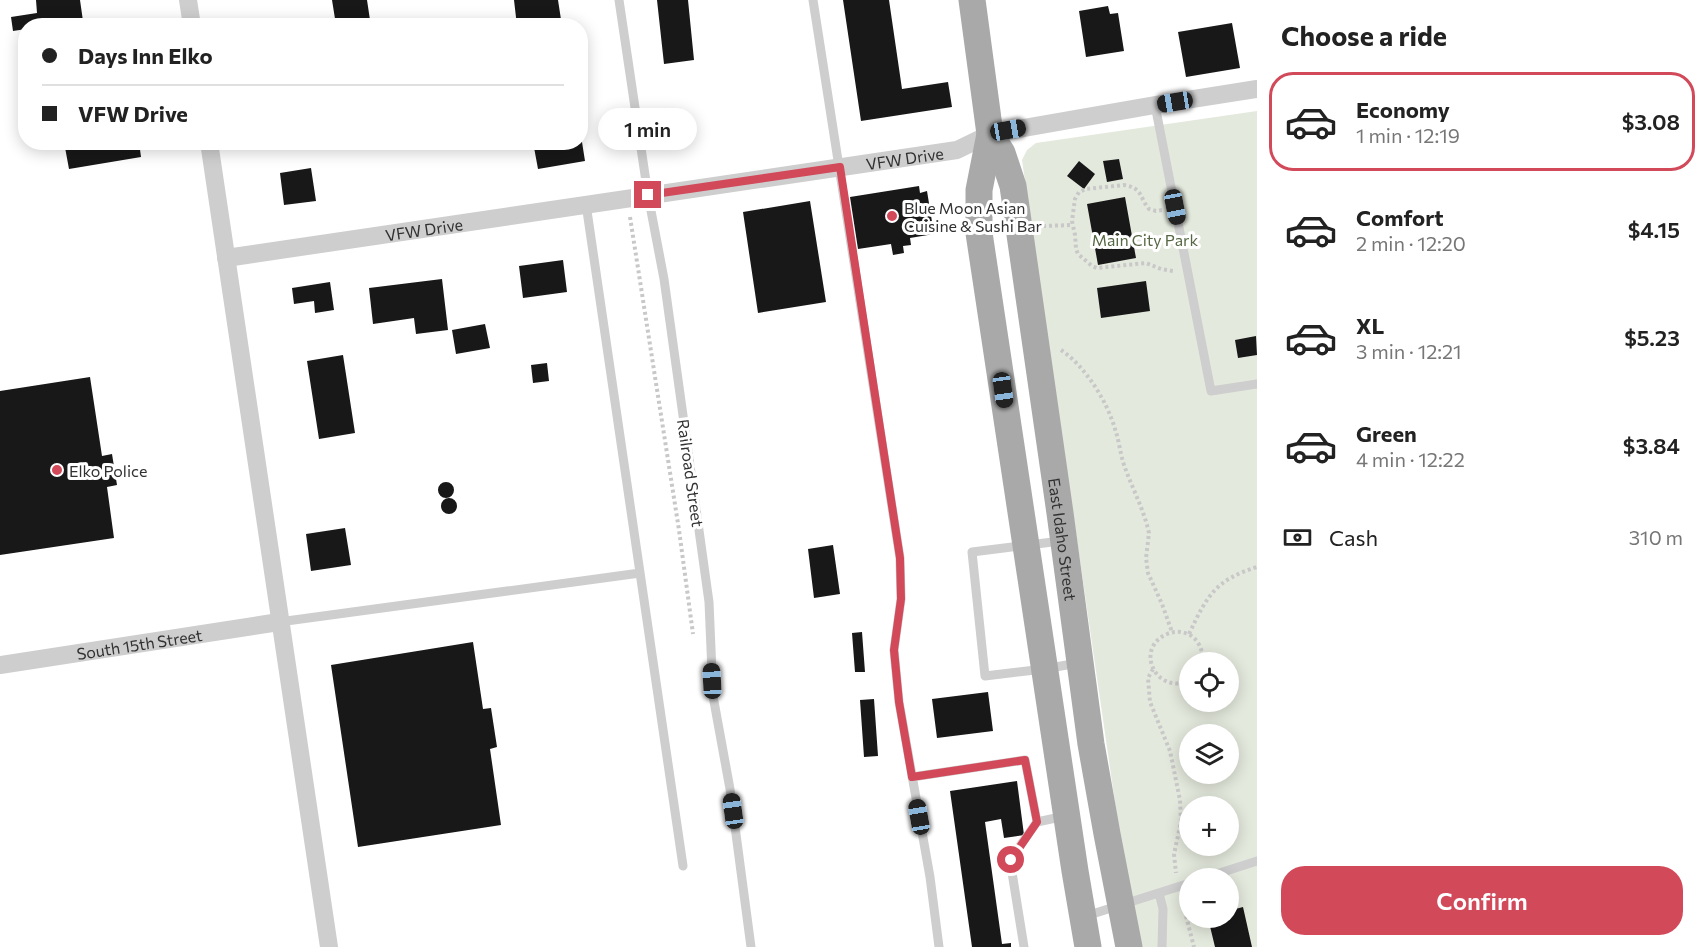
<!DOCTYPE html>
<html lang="en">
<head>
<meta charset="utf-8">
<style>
  body { margin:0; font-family:Commissioner,sans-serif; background:#f6f6f6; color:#222; height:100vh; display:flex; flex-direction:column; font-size:22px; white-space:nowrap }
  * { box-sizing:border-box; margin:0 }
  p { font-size:20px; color:#767676 }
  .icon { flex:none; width:33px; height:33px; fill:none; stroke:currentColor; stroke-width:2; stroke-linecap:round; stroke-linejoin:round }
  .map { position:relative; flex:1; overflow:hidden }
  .details { display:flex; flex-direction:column; background:#fff; width:450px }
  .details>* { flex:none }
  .top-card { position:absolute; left:18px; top:18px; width:570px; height:132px; border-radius:24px; box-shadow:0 3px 15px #0003; display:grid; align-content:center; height:132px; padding:0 24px; background:#fff }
  .fabs { position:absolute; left:1179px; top:652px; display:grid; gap:12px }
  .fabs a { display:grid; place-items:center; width:60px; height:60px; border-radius:50%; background:#fff; box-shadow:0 3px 15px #0003; font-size:30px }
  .end { position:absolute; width:27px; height:27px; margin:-14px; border:8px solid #d2495a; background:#fff; box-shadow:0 0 0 3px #fff }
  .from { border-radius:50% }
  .bubble { position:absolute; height:42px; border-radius:21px; background:#fff; box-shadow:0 3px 15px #0003; font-size:20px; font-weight:600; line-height:42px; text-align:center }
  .car { position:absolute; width:18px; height:36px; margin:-18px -9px; border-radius:8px; box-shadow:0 0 4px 2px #0007; background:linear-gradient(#222 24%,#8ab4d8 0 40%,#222 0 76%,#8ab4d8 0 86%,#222 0) }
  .top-card b { display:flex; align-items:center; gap:21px; height:57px; font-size:22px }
  .top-card b+b { border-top:2px solid #e0e0e0 }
  .top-card i { width:15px; height:15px; background:#222 }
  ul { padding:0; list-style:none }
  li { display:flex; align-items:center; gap:18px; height:99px; margin:0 12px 9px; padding:0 12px; border:3px solid transparent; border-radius:24px }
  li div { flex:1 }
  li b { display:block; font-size:22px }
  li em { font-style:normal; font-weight:600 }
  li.active { border-color:#d2495a }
  li>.icon { width:54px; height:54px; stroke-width:1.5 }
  h2 { padding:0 24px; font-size:27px; line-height:72px }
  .pay { display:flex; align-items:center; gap:15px; height:66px; padding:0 24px; font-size:22px }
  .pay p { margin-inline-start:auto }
  .primary-button { display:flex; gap:12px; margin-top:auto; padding:12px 24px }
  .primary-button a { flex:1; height:69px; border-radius:24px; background:#d2495a; color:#fff; font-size:24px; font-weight:600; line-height:69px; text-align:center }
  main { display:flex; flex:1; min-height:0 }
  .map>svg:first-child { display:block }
  .green { fill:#e4e9dd; fill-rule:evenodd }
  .building { fill:#181818 }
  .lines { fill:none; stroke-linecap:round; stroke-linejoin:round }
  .path { stroke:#c8c8c8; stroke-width:4; stroke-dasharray:3 3; stroke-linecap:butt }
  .service { stroke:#cecece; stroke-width:9 }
  .minor { stroke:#cecece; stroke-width:18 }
  .primary { stroke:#a9a9a9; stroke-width:27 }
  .route { stroke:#d2495a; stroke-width:8 }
  .poi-dot { fill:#d2495a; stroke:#fff; stroke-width:2 }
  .labels { text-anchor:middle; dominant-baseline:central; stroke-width:6; stroke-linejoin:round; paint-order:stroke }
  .street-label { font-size:16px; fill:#313131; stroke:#fff }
  .poi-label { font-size:16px; fill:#313131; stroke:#fff; text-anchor:start }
  .park-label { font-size:16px; fill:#566743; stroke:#fff }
</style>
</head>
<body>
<main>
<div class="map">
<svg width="1257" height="947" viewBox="0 0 1257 947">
  <rect width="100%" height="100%" fill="#fff"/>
  <path class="green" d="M 1257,111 L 1257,947 L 1141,947 L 1121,844 L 1022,160 L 1027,150 L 1036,143 ZM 1190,663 L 1228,663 L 1228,702 L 1190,702 ZM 1190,735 L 1228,735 L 1228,774 L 1190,774 ZM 1190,807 L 1228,807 L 1228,846 L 1190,846 ZM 1190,879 L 1228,879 L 1228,918 L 1190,918 Z"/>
  <path class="building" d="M 36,0 L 80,0 L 83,21 L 51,26 L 26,26 L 26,29 L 13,31 L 11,17 L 37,13 Z
    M 332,0 L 367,0 L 370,20 L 336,25 Z
    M 514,0 L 558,0 L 562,26 L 517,26 Z
    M 657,0 L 688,0 L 694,60 L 664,64 Z
    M 843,0 L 889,0 L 902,89 L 948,82 L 952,107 L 861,121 Z
    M 1108,6 L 1110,14 L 1118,13 L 1124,51 L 1086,57 L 1079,11 Z
    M 1232,23 L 1240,68 L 1186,77 L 1178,32 Z
    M 64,142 L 139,142 L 141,157 L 69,169 Z
    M 533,142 L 582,142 L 585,161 L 538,169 Z
    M 1119,159 L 1123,179 L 1107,182 L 1103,161 Z
    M 1079,161 L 1095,174 L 1084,189 L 1067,176 Z
    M 311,168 L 316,201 L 284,205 L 280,173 Z
    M 919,186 L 920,193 L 927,191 L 934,234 L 910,238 L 911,245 L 903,246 L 904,253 L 893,255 L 891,244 L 858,249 L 850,197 Z
    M 1125,197 L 1136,258 L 1098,265 L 1087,204 Z
    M 810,201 L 826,302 L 758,313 L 743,212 Z
    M 563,260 L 567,292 L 523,298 L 519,266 Z
    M 442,279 L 448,330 L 416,334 L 414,318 L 373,324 L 369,288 Z
    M 1146,281 L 1150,311 L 1101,318 L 1097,288 Z
    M 330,282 L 334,310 L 315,313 L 314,301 L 294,304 L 292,288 Z
    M 485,324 L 490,348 L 456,354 L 452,330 Z
    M 1256,336 L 1257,355 L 1238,358 L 1235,340 Z
    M 343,355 L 355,433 L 319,439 L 307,361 Z
    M 547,363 L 549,381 L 533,383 L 531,365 Z
    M 90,377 L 102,456 L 112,454 L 117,485 L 107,487 L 114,538 L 0,555 L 0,391 Z
    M438 490a8 8 0 1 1 16 0a8 8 0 1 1-16 0Z
    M441 506a8 8 0 1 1 16 0a8 8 0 1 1-16 0Z
    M 345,528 L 351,565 L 311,571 L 306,534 Z
    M 833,545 L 840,594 L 814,598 L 808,549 Z
    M 862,632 L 865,672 L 855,672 L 852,633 Z
    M 473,642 L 483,709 L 491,708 L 497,747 L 490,749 L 501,825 L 358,847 L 331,665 Z
    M 988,692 L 993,731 L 937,738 L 932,699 Z
    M 874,699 L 878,756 L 864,757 L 860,700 Z
    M 1017,781 L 1024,835 L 1004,838 L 1001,819 L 985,822 L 1002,944 L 1011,943 L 1011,947 L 972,947 L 950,791 Z
    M 1243,907 L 1252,947 L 1215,947 L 1208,918 L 1228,918 L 1228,911 Z"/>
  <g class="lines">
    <path class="path" d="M 1162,210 L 1156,211 L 1149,209 C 1139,197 1143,188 1124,185 L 1086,189 L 1079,192 L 1075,199 L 1072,221 L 1075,235 L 1076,249 L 1078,254 L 1092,266 L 1097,268 L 1146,263 L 1161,269 L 1173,271
      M 630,217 L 679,530 L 693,634
      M 1043,226 L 1072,225
      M 1061,350 C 1085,366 1107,401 1115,429 C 1119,440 1120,453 1124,465 C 1131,485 1141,504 1147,525 L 1149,533 L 1146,558 L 1148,573 L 1162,604 L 1172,632
      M 1189,634 C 1207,596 1215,580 1257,567
      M 1153,669 L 1148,678 L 1150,702 L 1170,751 L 1180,800 L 1181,822 L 1174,854 L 1176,873
      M 1190,681 C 1155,695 1134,648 1167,634 C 1174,631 1182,631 1190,635 C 1200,641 1203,652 1203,663
      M 1186,916 L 1194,947"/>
    <path class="service" d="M 619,0 L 648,195 L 664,279 L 709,602 L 713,696 L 730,789 L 751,947
      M 813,0 L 900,558 L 901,599 L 894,650 L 899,702 L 930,877 L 939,947
      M 1155,105 L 1211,391 L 1257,384
      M 586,204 L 683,866
      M 1061,541 L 972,552 L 985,676 L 1044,669 L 1078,663
      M 279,622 L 640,573
      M 912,777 L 1025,760 L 1037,822
      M 1201,879 L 1257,861
      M 1159,893 L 1163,909 L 1162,947
      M 1086,916 L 1190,883
      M 1024,947 L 1010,860 L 1037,822 L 1065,816"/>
    <g class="minor">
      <path d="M 188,0 L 192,26"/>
      <path d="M 209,142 L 329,947"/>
      <path id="s1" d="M 226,258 L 957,150 L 990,134 L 1155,105 L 1257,89"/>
      <path id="s2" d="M 0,665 L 279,622"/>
    </g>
    <g class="primary">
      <path d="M 972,0 L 990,134 L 979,190 L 979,233 L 1075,871 L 1088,947"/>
      <path id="s3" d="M 990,134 L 1002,153 L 1013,186 L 1060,513 L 1091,744 L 1107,834 L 1129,947"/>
    </g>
  </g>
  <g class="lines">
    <path class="route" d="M 648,195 L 840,167 L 900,558 L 901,599 L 894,650 L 899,702 L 912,777 L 1025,760 L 1037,822 L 1011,860"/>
  </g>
  <g class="poi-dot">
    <circle cx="892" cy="216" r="6"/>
    <circle cx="57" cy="470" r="6"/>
  </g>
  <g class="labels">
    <g class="street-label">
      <text stroke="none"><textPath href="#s1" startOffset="686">VFW Drive</textPath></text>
      <text stroke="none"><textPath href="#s1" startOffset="200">VFW Drive</textPath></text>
      <text transform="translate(691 473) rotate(82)">Railroad Street</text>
      <text stroke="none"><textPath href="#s3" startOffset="414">East Idaho Street</textPath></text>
      <text stroke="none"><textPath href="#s2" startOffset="141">South 15th Street</textPath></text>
    </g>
    <g class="poi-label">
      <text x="904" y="207">Blue Moon Asian<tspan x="904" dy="18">Cuisine &amp; Sushi Bar</tspan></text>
      <text x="69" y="470">Elko Police</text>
    </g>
    <g class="park-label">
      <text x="1145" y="239">Main City Park</text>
    </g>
  </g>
</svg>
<div class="fabs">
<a><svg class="icon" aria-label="locate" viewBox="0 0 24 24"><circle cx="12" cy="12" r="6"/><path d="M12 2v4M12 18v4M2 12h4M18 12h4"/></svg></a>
<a><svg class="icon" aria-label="layers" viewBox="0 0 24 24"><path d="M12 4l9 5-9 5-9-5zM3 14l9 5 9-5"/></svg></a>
<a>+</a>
<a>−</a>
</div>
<i class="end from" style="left:1011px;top:860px"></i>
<i class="end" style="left:648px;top:195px"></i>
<div class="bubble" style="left:598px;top:108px;width:99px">1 min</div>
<i class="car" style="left:1175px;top:102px;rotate:261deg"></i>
<i class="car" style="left:1008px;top:130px;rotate:80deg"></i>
<i class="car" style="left:1175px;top:207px;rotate:169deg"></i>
<i class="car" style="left:1003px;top:390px;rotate:172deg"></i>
<i class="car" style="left:712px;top:681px;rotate:357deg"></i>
<i class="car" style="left:733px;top:811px;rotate:352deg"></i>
<i class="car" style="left:919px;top:817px;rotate:350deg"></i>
<div class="top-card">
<b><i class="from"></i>Days Inn Elko</b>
<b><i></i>VFW Drive</b>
</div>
</div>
<section class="details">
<h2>Choose a ride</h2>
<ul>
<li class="active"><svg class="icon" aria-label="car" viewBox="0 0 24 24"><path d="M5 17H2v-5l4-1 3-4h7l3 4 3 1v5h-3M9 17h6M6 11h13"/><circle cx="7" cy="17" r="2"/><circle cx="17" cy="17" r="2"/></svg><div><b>Economy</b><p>1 min · 12:19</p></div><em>$3.08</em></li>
<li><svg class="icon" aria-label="car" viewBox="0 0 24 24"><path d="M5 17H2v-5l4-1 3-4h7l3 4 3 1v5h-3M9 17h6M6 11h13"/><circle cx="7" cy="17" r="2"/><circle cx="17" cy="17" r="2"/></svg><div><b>Comfort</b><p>2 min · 12:20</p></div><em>$4.15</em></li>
<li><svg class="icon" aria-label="car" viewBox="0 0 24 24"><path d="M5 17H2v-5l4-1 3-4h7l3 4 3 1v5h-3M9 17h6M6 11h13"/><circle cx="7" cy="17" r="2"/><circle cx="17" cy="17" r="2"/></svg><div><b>XL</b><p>3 min · 12:21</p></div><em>$5.23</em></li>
<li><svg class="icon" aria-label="car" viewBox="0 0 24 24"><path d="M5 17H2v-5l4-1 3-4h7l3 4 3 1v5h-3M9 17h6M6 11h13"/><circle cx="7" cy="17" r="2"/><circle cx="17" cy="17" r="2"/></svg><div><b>Green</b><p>4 min · 12:22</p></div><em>$3.84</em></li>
</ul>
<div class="pay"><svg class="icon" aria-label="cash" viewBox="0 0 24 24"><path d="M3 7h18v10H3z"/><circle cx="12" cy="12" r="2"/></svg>Cash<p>310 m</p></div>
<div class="primary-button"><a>Confirm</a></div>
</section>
</main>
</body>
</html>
